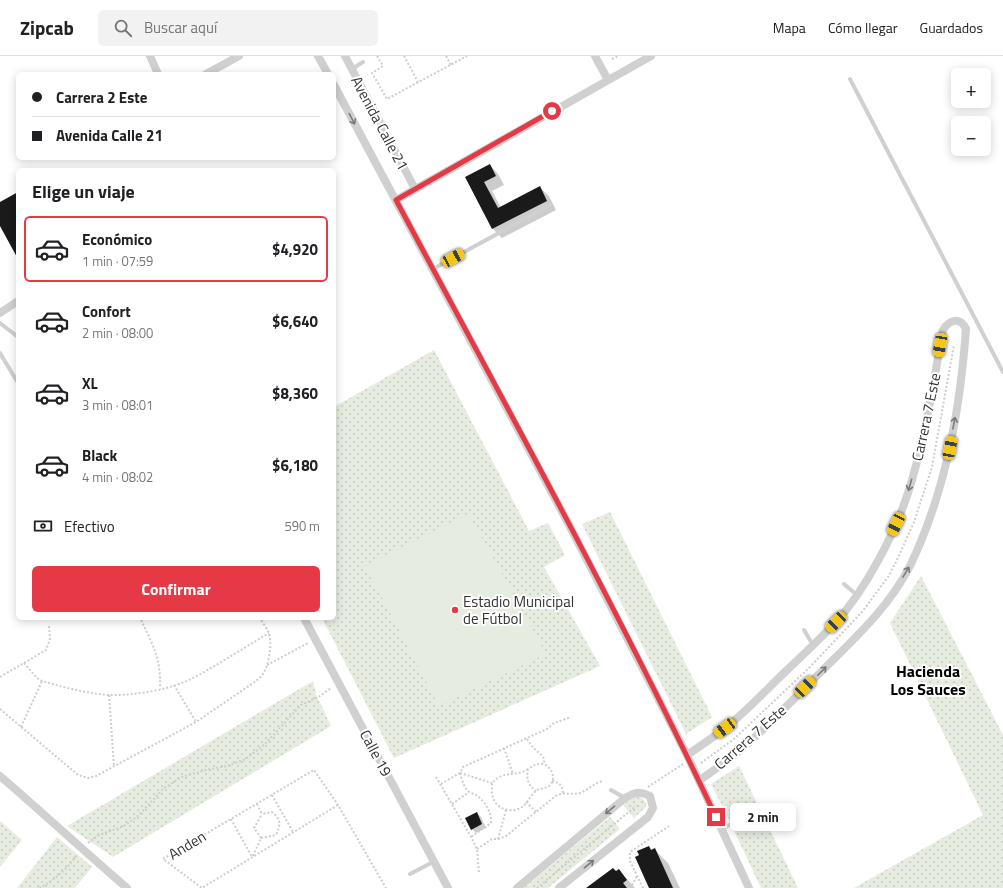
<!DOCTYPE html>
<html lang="es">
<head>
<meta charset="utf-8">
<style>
  body { margin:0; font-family:"Titillium Web",sans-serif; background:#f2f2f2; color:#202124; height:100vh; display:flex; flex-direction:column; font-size:15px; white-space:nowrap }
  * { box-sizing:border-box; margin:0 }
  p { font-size:13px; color:#757577 }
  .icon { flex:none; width:22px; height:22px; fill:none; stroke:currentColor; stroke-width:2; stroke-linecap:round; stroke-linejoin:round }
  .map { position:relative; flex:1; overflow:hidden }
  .side { position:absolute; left:16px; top:112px; width:320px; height:452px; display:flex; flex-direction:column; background:#fff; border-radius:6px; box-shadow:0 2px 10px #0003 }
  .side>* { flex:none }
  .top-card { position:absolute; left:16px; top:16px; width:320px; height:88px; border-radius:6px; box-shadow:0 2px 10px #0003; display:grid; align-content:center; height:88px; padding:0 16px; background:#fff }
  .fabs { position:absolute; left:951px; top:12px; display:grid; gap:8px }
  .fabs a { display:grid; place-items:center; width:40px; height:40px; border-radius:6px; background:#fff; box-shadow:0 2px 10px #0003; font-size:20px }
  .end { position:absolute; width:18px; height:18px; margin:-9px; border:5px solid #e63946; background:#fff; box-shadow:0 0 0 2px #fff }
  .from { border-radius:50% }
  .bubble { position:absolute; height:28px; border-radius:6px; background:#fff; box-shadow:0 2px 10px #0003; font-size:13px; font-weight:700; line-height:28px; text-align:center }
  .car { position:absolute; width:12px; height:24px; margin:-12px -6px; border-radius:5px; box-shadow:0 0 3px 1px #0007; background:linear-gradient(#f5c518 24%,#345 0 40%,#f5c518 0 76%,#345 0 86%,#f5c518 0) }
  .top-card b { display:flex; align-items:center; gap:14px; height:38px; font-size:15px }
  .top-card b+b { border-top:1px solid #e0e0e0 }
  .top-card i { width:10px; height:10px; background:#202124 }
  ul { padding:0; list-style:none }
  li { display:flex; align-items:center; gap:12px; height:66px; margin:0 8px 6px; padding:0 8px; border:2px solid transparent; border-radius:6px }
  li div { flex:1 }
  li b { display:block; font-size:15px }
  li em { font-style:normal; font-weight:700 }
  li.active { border-color:#e63946 }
  li>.icon { width:36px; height:36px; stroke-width:1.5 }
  h2 { padding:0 16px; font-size:18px; line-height:48px }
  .pay { display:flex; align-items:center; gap:10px; height:44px; padding:0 16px; font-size:15px }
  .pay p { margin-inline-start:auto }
  .action { display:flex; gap:8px; margin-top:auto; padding:8px 16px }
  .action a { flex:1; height:46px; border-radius:6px; background:#e63946; color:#fff; font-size:16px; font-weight:700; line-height:46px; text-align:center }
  header { display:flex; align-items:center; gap:24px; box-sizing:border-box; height:56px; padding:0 20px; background:#fff; border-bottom:1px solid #e0e0e0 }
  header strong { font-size:19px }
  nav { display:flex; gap:22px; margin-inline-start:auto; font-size:14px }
  .search { width:280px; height:36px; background:#f2f2f2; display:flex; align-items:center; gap:10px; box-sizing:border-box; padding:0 14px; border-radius:6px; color:#757577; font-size:15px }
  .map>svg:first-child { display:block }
  .grass { fill:url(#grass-dots) }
  .garden { fill:#e6ecdf }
  .shadow { fill:#0003 }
  .building { fill:#1a1a1a }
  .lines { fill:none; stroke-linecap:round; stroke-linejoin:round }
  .path { stroke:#cdcdcd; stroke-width:2; stroke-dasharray:2 2; stroke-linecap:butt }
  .lane { stroke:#d0d0d0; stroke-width:4 }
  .street { stroke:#d0d0d0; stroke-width:8 }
  .oneway { stroke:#7a7a7a }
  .route { stroke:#e63946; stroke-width:5 }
  .poi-dot { fill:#e63946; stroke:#fff; stroke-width:1.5 }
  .labels { text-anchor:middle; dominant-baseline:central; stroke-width:4; stroke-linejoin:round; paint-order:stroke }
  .street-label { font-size:15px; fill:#333; stroke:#fff }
  .poi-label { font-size:15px; fill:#333; stroke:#fff; text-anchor:start }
  .neighbourhood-label { font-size:16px; font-weight:bold; fill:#000; stroke:#fff }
</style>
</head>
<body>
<header>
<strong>Zipcab</strong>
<div class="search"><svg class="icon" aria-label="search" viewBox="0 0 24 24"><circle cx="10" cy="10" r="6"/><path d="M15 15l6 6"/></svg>Buscar aquí</div>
<nav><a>Mapa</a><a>Cómo llegar</a><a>Guardados</a></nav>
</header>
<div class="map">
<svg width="1003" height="832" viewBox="0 0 1003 832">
  <defs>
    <pattern id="grass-dots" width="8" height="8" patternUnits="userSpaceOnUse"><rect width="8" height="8" fill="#e6ecdf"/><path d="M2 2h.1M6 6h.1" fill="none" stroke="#c6cbc0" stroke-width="1.8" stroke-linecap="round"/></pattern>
  </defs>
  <rect width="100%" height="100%" fill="#fff"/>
  <path class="grass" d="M 434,294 L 529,475 L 548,467 L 565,499 L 544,511 L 600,610 L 394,702 L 322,562 L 334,562 L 334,351 Z
    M 610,456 L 712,661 L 686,678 L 582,468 Z
    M 921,520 L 1003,679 L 1003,832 L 854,832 L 983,759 L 890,567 Z
    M 313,625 L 316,638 L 331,670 L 113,801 L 67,770 Z
    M 739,710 L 798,832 L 761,832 L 731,768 L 711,728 Z
    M 637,740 L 643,743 L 647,748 L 645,752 L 634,762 L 623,749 L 631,742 Z
    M 610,761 L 620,773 L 548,832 L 523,832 Z
    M 0,765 L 22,784 L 0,811 Z
    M 57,781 L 92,811 L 75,832 L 17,832 Z"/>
  <path class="garden" d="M 469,458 L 546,598 L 439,650 L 365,510 Z"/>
  <path class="shadow" d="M 490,109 L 498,118 L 504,129 L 492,135 L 501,152 L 540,132 L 549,140 L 556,154 L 502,182 L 493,173 L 466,122 Z
    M 477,757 L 481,761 L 486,772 L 476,777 L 472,773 Z
    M 649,791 L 652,795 L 655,794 L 668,807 L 680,832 L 650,832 Z
    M 619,814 L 635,832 L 588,832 L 616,817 Z"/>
  <path class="building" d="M 490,108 L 496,120 L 484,126 L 498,152 L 540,130 L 547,145 L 492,173 L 465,121 Z
    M 18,136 L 18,203 L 0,170 L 0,146 Z
    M 477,756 L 482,768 L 471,774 L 465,762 Z
    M 649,790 L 651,794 L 655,792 L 673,832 L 649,832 L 635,801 L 639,799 L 637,795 Z
    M 613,812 L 616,815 L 619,813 L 627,824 L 623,827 L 627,832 L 586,832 Z"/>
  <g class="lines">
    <path class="path" d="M 377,0 L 383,10 L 372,17 L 387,43 L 467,0
      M 404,0 L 418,26
      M 446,0 L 451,9
      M 612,3 L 618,0
      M 141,564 C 154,591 161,603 160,633
      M 24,607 L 37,622 L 42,625 C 63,631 85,637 107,639 C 133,640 170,634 193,622 C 219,608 244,592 269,577
      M 267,609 L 308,587
      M 0,621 L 46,594 L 50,583 L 49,570
      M 174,629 L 196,666
      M 109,639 L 114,710
      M 0,653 L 78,719 L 88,722 L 96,720 L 196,666 L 256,625 C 258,623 261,621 263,618 C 269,609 273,585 268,575 C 266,571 262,566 260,562
      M 21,671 L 42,625
      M 527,683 C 530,687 532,691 536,694 C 541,699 545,700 544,708
      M 504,692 L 513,718
      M 701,707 L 734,683 L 809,612 L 862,556 L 888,521 L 896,506 L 914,466 L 932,411 L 954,289
      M 528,713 C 514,722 505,713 492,727 C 492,733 491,740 495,746 C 500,754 514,757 522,751 C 528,747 531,738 537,734 C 541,732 547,733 551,728 C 556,721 551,710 543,708 C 537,707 533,710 528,713 C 526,723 528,729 536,735
      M 460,717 C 462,723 463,730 468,735 C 470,737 474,738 476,739 C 485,745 492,757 491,767 L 471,781
      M 460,717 L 492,727
      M 436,721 L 471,781 L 477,793 L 479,817
      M 552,725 C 560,727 562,729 563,737
      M 441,728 L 460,717 L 463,711 L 547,673 L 554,667 L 571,661
      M 648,731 L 683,708
      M 272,739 L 293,776
      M 526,746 L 536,756
      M 257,748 L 262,758
      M 452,748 L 469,736
      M 338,749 L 202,832 L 163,803 L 314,714 L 338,749 L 386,832
      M 231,763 L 252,801
      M 261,782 L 276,779 C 281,768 281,764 272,756 L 262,758
      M 261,782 L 254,772 L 262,758
      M 498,783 L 506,754
      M 88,787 L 99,779 L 124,770 L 139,759 L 164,732 L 182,721 L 206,714 L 227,710 L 246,703 L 265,688 L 301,649 L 320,640 L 331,632
      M 477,793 L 492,783 L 498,783 L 506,780 L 557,739 C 566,736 571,739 580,737 C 588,734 594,727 603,725
      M 253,800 L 261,782
      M 39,832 C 55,824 67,813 77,799
      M 537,832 L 636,750
      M 629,832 L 632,829 L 637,820
      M 643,832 L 630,805 L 630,796 L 669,770"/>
    <path class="lane" d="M 352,13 L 363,6
      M 850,23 L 1003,316
      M 433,213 L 550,149
      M 0,267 L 18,281
      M 0,297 L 18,327
      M 844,528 L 857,539
      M 804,574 L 813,589
      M 611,734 L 625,742
      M 722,773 L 761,752
      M 410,818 L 433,806"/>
    <path class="street" d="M 150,0 L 158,18
      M 318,0 L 328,18
      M 345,0 L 415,133
      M 595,0 L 608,24
      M 206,18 L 239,0
      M 334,29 L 568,467 L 687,699 L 749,832
      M 396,144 L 651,0
      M 0,257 L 18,245
      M 304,562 L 448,832
      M 687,699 C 699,691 712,682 724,673 C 746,656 766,634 786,615 C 803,599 820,583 836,566 C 866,533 894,479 908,437 C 925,384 933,328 943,274 C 949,264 960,260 966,273 C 960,354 946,435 910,510 C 889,551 855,582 823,614 C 795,641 768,671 738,696 C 726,706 712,715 699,725
      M 0,720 C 43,757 84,795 127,832
      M 517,832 L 625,742 C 635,736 638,735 650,740 L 653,752 L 648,761 L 559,832"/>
  </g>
  <defs><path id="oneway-shaft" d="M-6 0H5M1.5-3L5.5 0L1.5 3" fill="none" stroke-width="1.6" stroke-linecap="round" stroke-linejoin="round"/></defs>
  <g class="oneway">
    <use href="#oneway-shaft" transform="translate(352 63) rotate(62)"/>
    <use href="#oneway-shaft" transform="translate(954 367) rotate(-79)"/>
    <use href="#oneway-shaft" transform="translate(910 429) rotate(106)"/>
    <use href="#oneway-shaft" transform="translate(906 516) rotate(-59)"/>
    <use href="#oneway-shaft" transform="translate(822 615) rotate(-45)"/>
    <use href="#oneway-shaft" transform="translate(610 754) rotate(140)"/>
    <use href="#oneway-shaft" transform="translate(589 808) rotate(-39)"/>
  </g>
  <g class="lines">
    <path class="route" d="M 552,55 L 396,144 C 505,348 617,551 716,761"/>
  </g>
  <circle class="poi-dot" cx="455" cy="554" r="4"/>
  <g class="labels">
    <g class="street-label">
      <text transform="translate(380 67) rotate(62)">Avenida Calle 21</text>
      <text transform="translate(926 361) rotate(-78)">Carrera 7 Este</text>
      <text transform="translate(750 681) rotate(-41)">Carrera 7 Este</text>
      <text transform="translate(376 697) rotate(62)">Calle 19</text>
      <text transform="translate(187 789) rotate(-31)">Anden</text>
    </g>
    <g class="poi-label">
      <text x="463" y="545">Estadio Municipal<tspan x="463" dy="17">de Fútbol</tspan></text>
    </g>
    <g class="neighbourhood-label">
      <text x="928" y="615">Hacienda<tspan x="928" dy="18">Los Sauces</tspan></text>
    </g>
  </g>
</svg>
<div class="fabs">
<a>+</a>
<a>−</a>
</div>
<i class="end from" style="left:552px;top:55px"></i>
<i class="end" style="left:716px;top:761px"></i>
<div class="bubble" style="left:730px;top:747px;width:66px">2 min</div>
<i class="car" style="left:453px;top:202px;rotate:62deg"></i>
<i class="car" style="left:940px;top:289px;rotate:190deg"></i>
<i class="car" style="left:950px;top:392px;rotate:11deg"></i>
<i class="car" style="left:896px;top:468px;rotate:206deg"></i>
<i class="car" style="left:836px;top:566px;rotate:225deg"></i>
<i class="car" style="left:805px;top:631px;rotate:45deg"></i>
<i class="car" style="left:725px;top:672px;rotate:234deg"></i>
<div class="top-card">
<b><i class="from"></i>Carrera 2 Este</b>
<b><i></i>Avenida Calle 21</b>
</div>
<section class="side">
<h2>Elige un viaje</h2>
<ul>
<li class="active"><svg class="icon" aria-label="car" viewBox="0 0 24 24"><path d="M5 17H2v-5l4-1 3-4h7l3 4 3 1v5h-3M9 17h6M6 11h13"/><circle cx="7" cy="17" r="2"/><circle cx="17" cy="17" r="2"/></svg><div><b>Económico</b><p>1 min · 07:59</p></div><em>$4,920</em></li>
<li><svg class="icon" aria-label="car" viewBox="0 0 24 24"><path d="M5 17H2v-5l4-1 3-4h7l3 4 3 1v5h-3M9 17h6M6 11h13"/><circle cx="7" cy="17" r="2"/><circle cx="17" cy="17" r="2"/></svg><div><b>Confort</b><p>2 min · 08:00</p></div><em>$6,640</em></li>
<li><svg class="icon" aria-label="car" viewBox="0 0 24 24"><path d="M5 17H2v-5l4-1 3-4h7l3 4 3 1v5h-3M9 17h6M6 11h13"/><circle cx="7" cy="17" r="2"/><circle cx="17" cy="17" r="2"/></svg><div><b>XL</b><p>3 min · 08:01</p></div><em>$8,360</em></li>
<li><svg class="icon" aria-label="car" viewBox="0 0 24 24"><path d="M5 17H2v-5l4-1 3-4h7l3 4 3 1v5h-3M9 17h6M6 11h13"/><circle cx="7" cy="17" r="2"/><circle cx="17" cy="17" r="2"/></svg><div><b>Black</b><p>4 min · 08:02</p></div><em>$6,180</em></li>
</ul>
<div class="pay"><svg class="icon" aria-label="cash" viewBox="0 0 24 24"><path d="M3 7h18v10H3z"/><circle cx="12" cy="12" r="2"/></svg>Efectivo<p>590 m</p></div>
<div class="action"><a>Confirmar</a></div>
</section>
</div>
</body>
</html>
